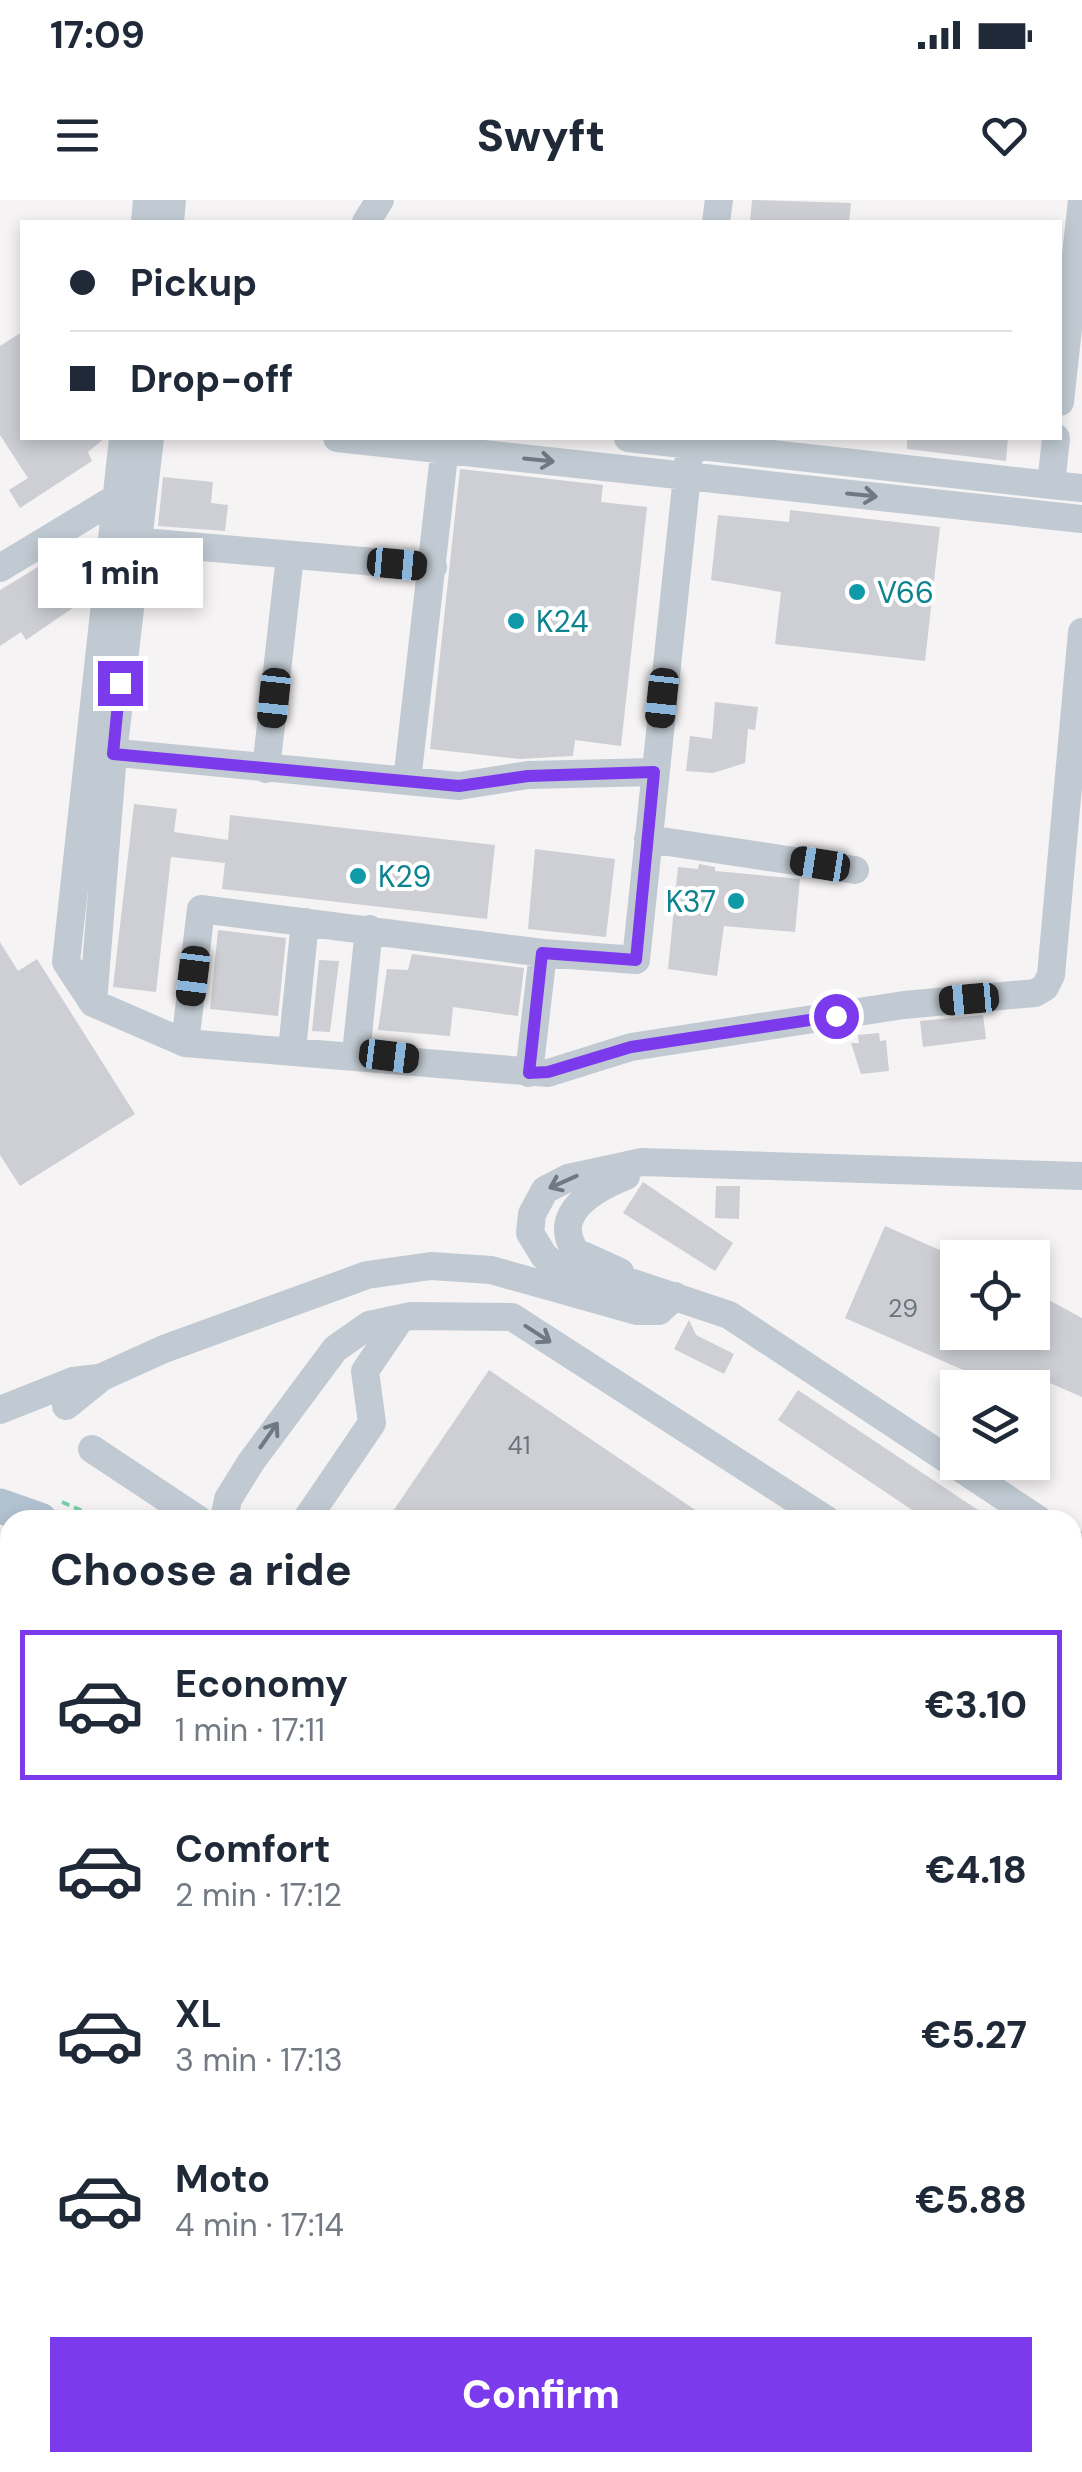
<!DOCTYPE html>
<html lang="en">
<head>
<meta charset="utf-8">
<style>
  body { margin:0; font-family:"DM Sans",sans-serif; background:#f2f2f3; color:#1f2937; height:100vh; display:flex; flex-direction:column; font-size:38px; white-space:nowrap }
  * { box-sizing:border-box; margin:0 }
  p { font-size:32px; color:#747a83 }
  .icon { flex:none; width:55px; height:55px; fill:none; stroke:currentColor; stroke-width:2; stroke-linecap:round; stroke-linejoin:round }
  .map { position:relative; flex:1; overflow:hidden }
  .drawer { position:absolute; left:0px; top:1310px; width:1082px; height:962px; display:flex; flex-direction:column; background:#fff; border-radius:30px 30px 0 0; box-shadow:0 5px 15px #0003 }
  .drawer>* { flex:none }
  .hud { position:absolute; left:20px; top:20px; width:1042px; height:220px; border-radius:0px; box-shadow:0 5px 15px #0003; display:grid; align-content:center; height:220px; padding:0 50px; background:#fff }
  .buttons { position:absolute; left:940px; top:1040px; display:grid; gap:20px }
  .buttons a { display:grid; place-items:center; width:110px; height:110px; border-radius:0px; background:#fff; box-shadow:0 5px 15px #0003; font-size:50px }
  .end { position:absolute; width:45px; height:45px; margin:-22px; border:12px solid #7c3aed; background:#fff; box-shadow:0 0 0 5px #fff }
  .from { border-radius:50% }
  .bubble { position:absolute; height:70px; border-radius:0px; background:#fff; box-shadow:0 5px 15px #0003; font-size:32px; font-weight:800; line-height:70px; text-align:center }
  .car { position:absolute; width:30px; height:60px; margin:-30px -15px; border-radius:12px; box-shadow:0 0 8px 2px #0007; background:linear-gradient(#222 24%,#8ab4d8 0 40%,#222 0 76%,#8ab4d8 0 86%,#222 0) }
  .hud b { display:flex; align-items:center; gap:35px; height:95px; font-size:38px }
  .hud b+b { border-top:2px solid #e0e1e3 }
  .hud i { width:25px; height:25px; background:#1f2937 }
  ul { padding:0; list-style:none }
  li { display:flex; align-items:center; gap:30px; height:150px; margin:0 20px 15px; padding:0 30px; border:5px solid transparent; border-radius:0px }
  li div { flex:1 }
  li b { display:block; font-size:38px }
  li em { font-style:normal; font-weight:800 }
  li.on { border-color:#7c3aed }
  li>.icon { width:90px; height:90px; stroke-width:1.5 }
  h2 { padding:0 50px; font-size:45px; line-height:120px }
  .button { display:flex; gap:20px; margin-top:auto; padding:20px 50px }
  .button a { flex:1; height:115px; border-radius:0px; background:#7c3aed; color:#fff; font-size:40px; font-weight:800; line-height:115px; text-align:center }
  .status { display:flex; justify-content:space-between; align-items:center; height:70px; padding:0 50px; background:#fff; direction:ltr }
  .status svg { height:28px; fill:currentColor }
  header { display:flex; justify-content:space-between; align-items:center; height:130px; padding:0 50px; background:#fff; font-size:45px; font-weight:800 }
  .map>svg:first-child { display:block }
  .commercial { fill:#fdf9ef }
  .green { fill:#c3f1d5 }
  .building { fill:#cdcfd5 }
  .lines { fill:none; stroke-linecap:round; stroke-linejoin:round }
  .minor-tunnel { stroke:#caccce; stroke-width:28; stroke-dasharray:28 14; stroke-linecap:butt }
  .path { stroke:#7ad0a6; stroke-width:4; stroke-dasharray:8 5; stroke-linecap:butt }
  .minor { stroke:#c1cad2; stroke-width:28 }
  .major { stroke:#b3c2d1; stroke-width:35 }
  .oneway { stroke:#6e7983 }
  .route { stroke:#7c3aed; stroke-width:12 }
  .culture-dot { fill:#0f9aa8; stroke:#fff; stroke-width:4 }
  .labels { text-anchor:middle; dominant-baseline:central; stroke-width:8; stroke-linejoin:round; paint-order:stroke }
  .number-label { font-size:25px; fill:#6b747e }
  .culture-label { font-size:30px; fill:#0d838f; stroke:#fff; text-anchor:start }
</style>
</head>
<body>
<div class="status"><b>17:09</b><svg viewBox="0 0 49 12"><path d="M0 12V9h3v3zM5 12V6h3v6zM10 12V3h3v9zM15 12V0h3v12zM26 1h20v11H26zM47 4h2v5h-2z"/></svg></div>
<header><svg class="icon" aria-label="menu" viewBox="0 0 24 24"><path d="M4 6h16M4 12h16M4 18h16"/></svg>Swyft<svg class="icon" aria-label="heart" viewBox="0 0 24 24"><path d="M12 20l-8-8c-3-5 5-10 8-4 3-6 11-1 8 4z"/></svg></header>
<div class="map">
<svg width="1082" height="2272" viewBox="0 0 1082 2272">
  <rect width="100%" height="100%" fill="#f5f3f3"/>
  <path class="commercial" d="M 0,1337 L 10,1341 L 10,2262 L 790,2262 L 801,2272 L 0,2272 Z"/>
  <path class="green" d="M 0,1337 L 10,1341 L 10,1408 L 0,1399 Z"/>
  <path class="building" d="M 752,0 L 851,3 L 849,22 L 750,21 Z
    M 22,132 L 22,238 L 105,238 L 88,252 L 92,261 L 20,308 L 9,290 L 28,278 L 0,235 L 0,146 Z
    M 907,238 L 1008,238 L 1006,261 L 907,249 Z
    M 460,269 L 603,285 L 601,302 L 647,307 L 621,546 L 575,540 L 573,556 L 520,559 L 430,549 Z
    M 163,277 L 213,282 L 211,303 L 228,305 L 225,331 L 158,326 Z
    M 790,310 L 940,327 L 925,461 L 775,444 L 781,392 L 711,380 L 718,315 L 789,322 Z
    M 73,352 L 91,368 L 86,399 L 26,440 L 21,432 L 0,446 L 0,390 L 61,353 Z
    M 715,502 L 758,507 L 755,530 L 748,529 L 745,563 L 713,573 L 686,571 L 690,536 L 712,539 Z
    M 134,604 L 177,609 L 174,632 L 228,640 L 230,615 L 495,645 L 487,719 L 222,689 L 225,663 L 171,657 L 156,792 L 113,787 Z
    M 535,649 L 615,659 L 606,737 L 528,729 Z
    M 699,664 L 715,667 L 715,671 L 800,679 L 795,732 L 724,726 L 717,776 L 668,769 L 678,667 L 698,669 Z
    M 218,730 L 286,738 L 278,816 L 210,809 Z
    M 0,742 L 18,771 L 37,759 L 135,914 L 20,986 L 0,955 Z
    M 412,754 L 524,768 L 518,816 L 453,807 L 450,836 L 378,830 L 387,769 L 408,770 Z
    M 319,760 L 339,761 L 330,832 L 312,831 Z
    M 983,815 L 986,839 L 923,847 L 920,821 Z
    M 879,833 L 880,841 L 886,840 L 889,871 L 861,874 L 851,843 L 859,843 L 858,835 Z
    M 643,982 L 733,1043 L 715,1071 L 623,1013 Z
    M 716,986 L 740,986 L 739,1019 L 715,1018 Z
    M 885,1026 L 958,1058 L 958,1132 L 1032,1132 L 1032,1091 L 1082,1118 L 1082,1197 L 1036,1177 L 1031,1188 L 1004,1188 L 845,1118 Z
    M 689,1120 L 696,1135 L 734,1154 L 724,1174 L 674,1149 Z
    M 489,1170 L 710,1320 L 387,1320 Z
    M 798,1190 L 993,1320 L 927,1320 L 778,1220 Z"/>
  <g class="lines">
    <path class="minor-tunnel" d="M 244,2272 L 253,2262
      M 291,2272 L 299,2262"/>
    <path class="path" d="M 62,1302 L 103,1320
      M 888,2264 L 900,2272"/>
    <path class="minor" d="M 145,22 L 147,0
      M 170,22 L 172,0
      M 366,22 L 380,0
      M 716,22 L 719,0
      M 1060,202 L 1082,0
      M 123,238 L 66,762 L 93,803 L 185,843 L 201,709 L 543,753 L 636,760 L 691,238
      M 337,238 L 1082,319
      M 628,238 L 1051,285
      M 1056,238 L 1051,285 L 1082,288
      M 121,340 L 433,367
      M 0,368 L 116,298
      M 98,551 L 459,586 L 528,575 L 654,572
      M 266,569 L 290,356
      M 407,581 L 446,238
      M 648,639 L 855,670
      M 93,803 L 113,554 L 150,238
      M 185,843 L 548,873 L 631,847 L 904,805 L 1035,793 L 1045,787 L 1051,775 L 1082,432
      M 292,850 L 305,722
      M 356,854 L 369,729
      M 529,873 L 543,753
      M 620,1072 L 576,1052 C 549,1013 596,988 626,976
      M 66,1206 L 102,1177 L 164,1149 L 367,1075 L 431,1066 L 491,1070 L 637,1111 L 659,1111 L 675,1096
      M 0,1210 L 73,1181 L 98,1178
      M 92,1249 L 199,1320
      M 224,1320 L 228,1299 L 251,1262 L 335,1149 L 369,1125 L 411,1116 L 512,1117 L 827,1320
      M 306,1320 L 372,1223 L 365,1171 L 401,1118
      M 1039,1320 L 729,1115 L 633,1083 L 561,1070 L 544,1056 L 530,1033 L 532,1014 L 545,990 L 568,978 L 642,962 L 1082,976
      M 1072,1342 L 1082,1348
      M 0,1419 L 10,1428
      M 564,2262 L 575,2272
      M 75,2272 L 85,2262
      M 161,2272 L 170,2262
      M 215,2272 L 223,2262
      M 347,2272 L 354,2262
      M 778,2272 L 786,2262"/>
    <path class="major" d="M 0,1306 L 40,1320
      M 848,2262 L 861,2272"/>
  </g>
  <defs><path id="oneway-shaft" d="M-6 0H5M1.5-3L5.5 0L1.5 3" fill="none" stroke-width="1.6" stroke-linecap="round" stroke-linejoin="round" transform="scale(2.5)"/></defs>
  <g class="oneway">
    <use href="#oneway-shaft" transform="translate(539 260) rotate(6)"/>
    <use href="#oneway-shaft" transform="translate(862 295) rotate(6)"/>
    <use href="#oneway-shaft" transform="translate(563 982) rotate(156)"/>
    <use href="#oneway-shaft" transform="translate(538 1134) rotate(33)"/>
    <use href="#oneway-shaft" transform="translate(269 1235) rotate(-55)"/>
  </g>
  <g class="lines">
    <path class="route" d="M 120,483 L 113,554 L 459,586 L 528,576 L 654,572 L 636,760 L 542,753 L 529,873 L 548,872 L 631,847 L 836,816"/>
  </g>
  <g class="culture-dot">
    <circle cx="857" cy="392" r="10"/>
    <circle cx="516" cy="421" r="10"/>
    <circle cx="358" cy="676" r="10"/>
    <circle cx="736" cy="701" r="10"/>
  </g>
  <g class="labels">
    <g class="number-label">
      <text x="903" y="1108">29</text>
      <text x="519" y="1245">41</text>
    </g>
    <g class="culture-label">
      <text x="877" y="392">V66</text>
      <text x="536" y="421">K24</text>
      <text x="378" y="676">K29</text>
      <text x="716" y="701" text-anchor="end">K37</text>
    </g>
  </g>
</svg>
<div class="buttons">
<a><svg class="icon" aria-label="locate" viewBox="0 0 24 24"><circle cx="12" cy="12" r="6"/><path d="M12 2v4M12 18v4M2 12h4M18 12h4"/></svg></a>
<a><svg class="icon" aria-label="layers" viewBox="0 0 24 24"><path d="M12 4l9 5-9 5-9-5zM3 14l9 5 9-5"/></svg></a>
</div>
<i class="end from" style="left:836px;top:816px"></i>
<i class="end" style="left:120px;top:483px"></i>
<div class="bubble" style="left:38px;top:338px;width:165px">1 min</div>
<i class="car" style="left:397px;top:364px;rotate:95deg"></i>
<i class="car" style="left:274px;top:498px;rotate:186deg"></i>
<i class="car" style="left:662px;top:498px;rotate:186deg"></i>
<i class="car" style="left:820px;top:664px;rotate:279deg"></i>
<i class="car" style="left:193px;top:776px;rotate:187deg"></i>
<i class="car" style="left:969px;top:799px;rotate:265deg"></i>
<i class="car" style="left:389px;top:856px;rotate:97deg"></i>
<div class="hud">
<b><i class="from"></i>Pickup</b>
<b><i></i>Drop-off</b>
</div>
<section class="drawer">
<h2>Choose a ride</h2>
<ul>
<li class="on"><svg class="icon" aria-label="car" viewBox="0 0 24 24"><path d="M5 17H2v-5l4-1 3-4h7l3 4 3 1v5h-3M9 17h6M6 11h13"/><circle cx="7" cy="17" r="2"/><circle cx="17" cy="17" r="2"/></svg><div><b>Economy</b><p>1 min · 17:11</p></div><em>€3.10</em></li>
<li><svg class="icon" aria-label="car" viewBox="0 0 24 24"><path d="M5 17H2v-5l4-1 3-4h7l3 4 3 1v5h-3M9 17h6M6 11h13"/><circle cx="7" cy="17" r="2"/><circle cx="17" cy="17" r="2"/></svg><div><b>Comfort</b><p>2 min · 17:12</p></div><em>€4.18</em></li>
<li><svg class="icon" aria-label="car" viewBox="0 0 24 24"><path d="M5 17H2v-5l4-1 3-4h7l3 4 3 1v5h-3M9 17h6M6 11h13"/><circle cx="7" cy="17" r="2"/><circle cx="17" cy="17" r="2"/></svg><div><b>XL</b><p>3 min · 17:13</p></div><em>€5.27</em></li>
<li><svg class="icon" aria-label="car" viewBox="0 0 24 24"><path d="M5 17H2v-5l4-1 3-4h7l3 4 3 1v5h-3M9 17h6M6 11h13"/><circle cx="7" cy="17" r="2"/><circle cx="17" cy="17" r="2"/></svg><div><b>Moto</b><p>4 min · 17:14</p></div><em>€5.88</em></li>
</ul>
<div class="button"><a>Confirm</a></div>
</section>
</div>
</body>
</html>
